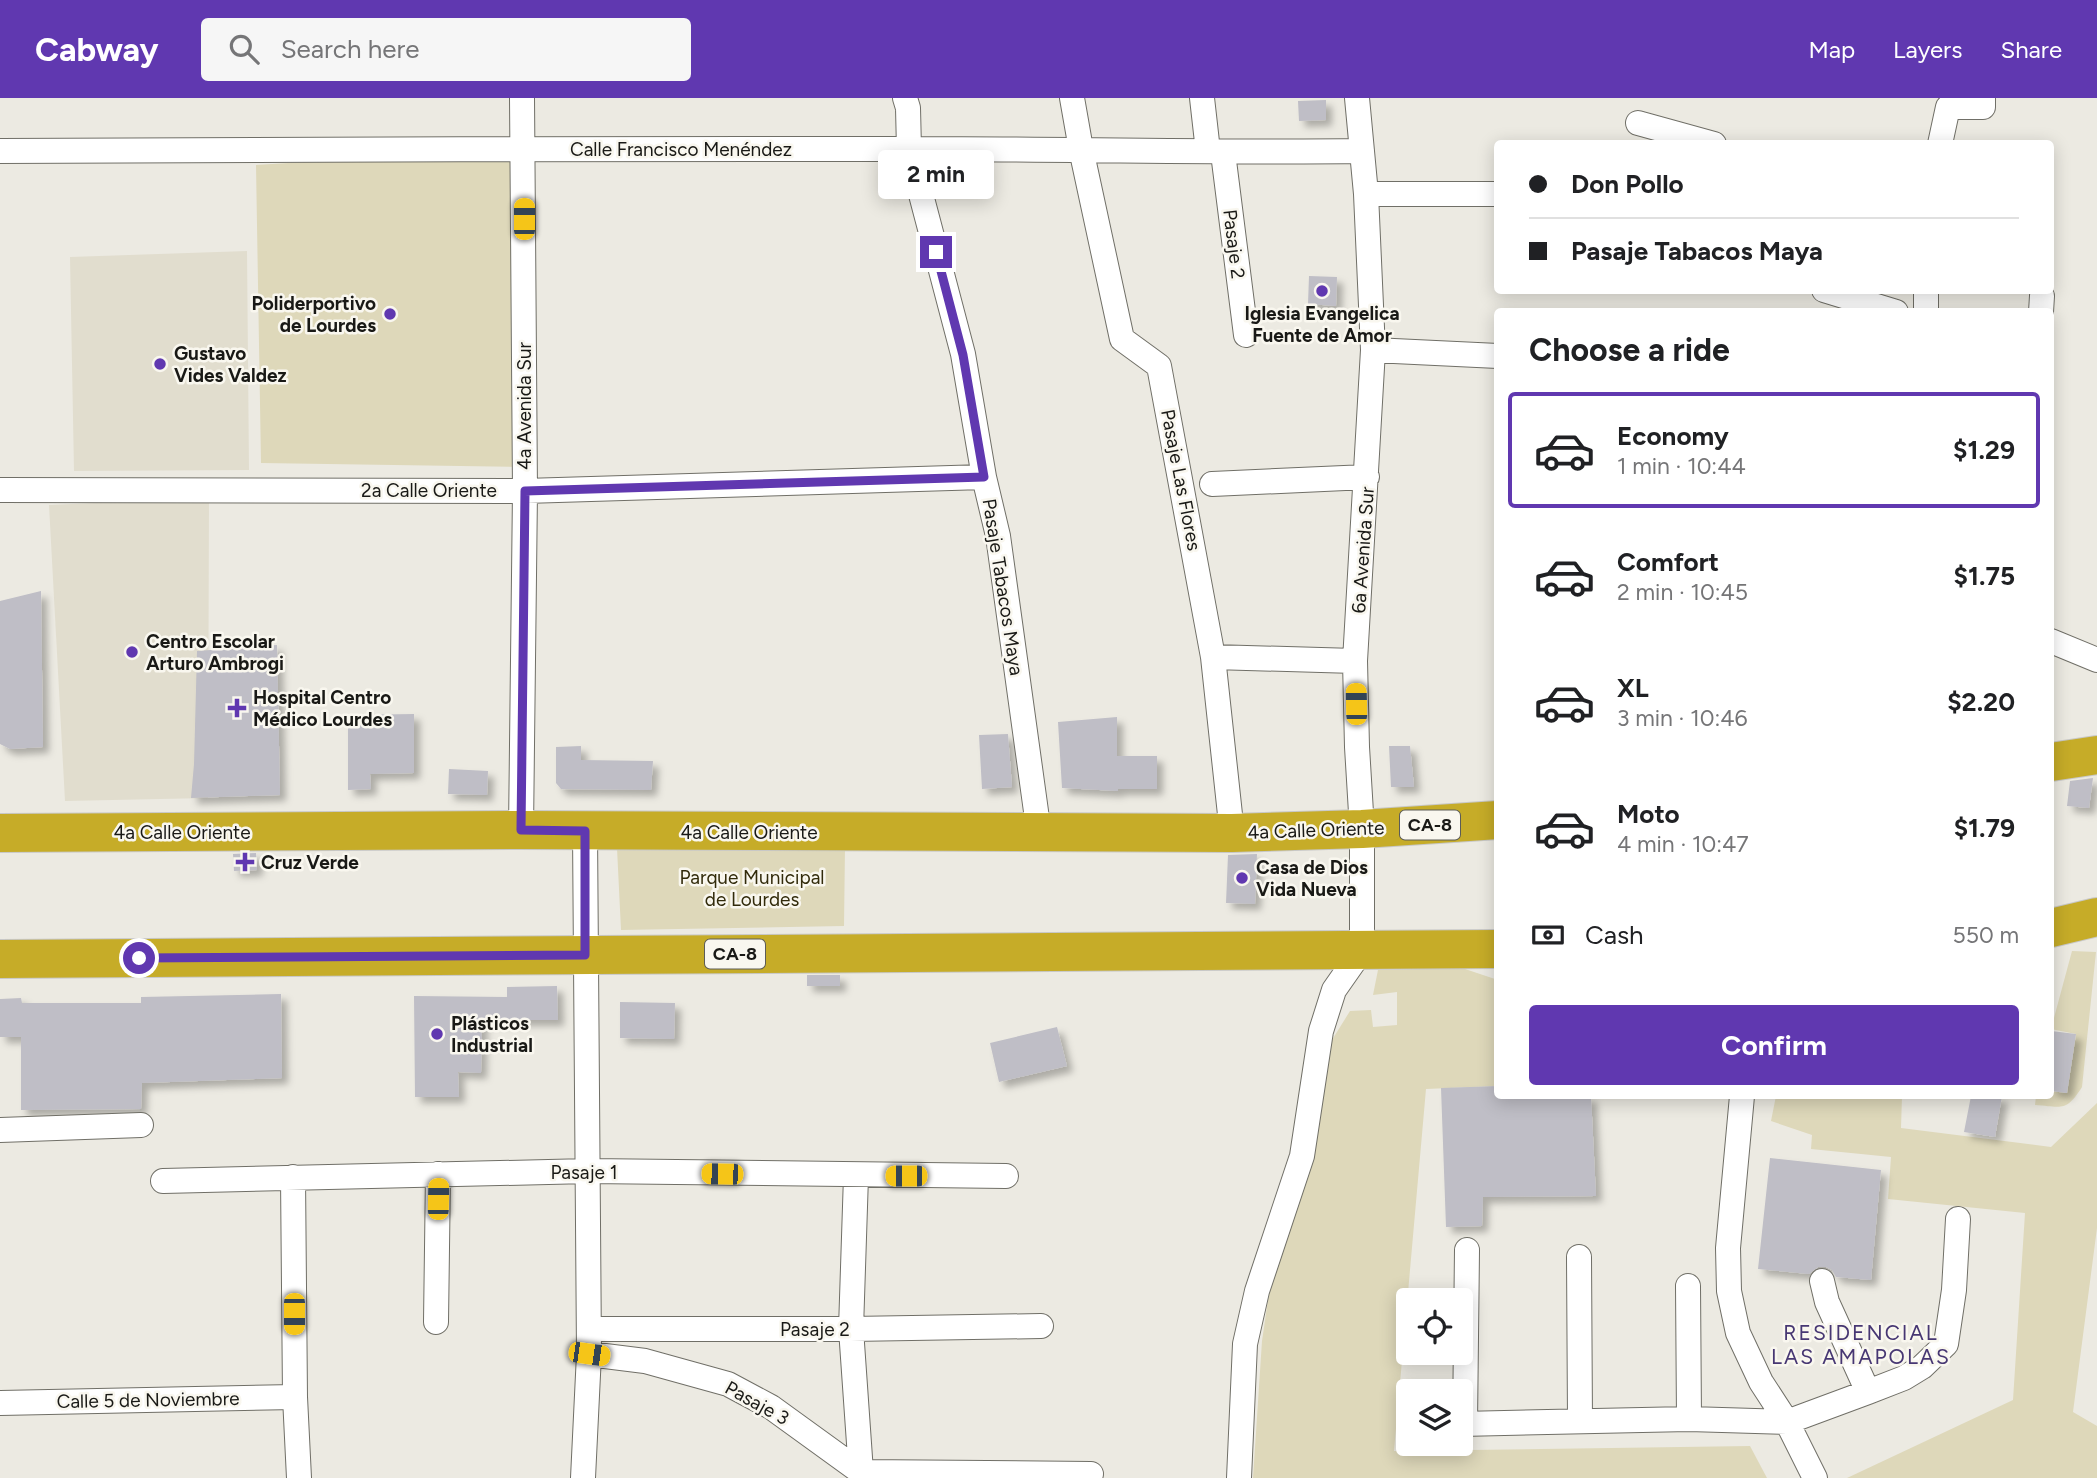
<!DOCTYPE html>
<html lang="en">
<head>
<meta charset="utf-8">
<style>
  body { margin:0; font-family:Figtree,sans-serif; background:#f6f6f6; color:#202124; height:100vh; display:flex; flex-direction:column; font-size:26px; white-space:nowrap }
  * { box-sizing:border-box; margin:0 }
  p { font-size:23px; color:#757577 }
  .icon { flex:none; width:38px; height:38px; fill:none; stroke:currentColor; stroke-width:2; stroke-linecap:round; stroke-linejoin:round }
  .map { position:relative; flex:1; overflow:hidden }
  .sheet { position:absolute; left:1494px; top:210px; width:560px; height:791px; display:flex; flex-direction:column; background:#fff; border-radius:7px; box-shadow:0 4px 18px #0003 }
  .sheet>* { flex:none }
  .top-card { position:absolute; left:1494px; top:42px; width:560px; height:154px; border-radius:7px; box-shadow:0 4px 18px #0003; display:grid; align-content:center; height:154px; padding:0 35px; background:#fff }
  .buttons { position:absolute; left:1396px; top:1190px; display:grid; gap:14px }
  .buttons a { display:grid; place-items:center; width:77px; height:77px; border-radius:7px; background:#fff; box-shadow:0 4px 18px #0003; font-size:35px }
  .end { position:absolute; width:32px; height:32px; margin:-16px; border:9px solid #6038b0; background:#fff; box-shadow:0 0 0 4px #fff }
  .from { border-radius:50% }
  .bubble { position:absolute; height:49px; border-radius:7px; background:#fff; box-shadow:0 4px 18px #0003; font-size:23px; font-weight:700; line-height:49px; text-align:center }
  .car { position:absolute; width:21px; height:42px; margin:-21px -10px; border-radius:9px; box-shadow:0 0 5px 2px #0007; background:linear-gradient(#f5c518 24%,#345 0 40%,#f5c518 0 76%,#345 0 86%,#f5c518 0) }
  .top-card b { display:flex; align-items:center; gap:24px; height:66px; font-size:26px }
  .top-card b+b { border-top:2px solid #e0e0e0 }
  .top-card i { width:18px; height:18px; background:#202124 }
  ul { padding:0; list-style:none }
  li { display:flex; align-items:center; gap:21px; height:116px; margin:0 14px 10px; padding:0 21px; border:4px solid transparent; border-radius:7px }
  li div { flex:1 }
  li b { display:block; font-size:26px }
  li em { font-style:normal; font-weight:700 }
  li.current { border-color:#6038b0 }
  li>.icon { width:63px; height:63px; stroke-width:1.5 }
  h2 { padding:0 35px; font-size:32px; line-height:84px }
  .pay { display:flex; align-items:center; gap:18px; height:77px; padding:0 35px; font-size:26px }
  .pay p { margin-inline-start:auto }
  .action { display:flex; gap:14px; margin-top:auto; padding:14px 35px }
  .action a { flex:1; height:80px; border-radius:7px; background:#6038b0; color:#fff; font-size:28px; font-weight:700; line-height:80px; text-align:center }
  header { display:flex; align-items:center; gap:42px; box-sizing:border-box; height:98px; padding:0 35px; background:#6038b0; color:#fff }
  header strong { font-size:33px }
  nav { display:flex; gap:38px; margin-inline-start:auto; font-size:24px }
  .search { width:490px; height:63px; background:#f6f6f6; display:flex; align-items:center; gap:18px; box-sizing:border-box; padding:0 24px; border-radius:7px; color:#757577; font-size:26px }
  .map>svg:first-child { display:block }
  .built { fill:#e1ddce }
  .green { fill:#ded8ba }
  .building { fill:#bfbec6; filter:url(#shadow) }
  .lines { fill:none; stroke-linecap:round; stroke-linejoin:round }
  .street-casing { stroke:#706f67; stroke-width:26 }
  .highway-casing { stroke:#c8c8c7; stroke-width:40 }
  .street { stroke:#fff; stroke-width:24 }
  .highway { stroke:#c6ac28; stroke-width:38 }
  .route { stroke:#6038b0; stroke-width:9 }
  .poi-dot { fill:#6038b0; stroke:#f9f7ef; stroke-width:2.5 }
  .labels { text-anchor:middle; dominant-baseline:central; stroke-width:5; stroke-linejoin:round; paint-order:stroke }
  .shield { fill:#f9f7ef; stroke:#5c5c57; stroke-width:2 }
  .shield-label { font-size:18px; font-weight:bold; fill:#191916 }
  .street-label { font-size:19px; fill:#191916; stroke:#f9f7ef }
  .poi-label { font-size:19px; font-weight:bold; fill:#191916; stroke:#f9f7ef; text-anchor:start }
  .park-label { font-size:19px; fill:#322b0b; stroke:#f9f7ef }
  .neighbourhood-label { font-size:21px; letter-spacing:2px; fill:#473773; stroke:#f9f7ef }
</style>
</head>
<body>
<header>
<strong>Cabway</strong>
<div class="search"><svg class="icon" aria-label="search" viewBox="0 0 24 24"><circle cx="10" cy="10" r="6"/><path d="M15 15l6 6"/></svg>Search here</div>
<nav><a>Map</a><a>Layers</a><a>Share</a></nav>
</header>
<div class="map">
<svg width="2097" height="1380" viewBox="0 0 2097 1380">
  <defs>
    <filter id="shadow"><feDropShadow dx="6" dy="6" stdDeviation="3.5" flood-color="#0004"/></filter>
  </defs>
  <rect width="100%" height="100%" fill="#eceae2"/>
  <path class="built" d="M 247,153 L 249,372 L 74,373 L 70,159 Z
    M 209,400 L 208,700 L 65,703 L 49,407 Z"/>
  <path class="green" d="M 516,51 L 528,369 L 261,365 L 256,67 Z
    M 845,749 L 844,828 L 621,832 L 617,750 Z
    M 2072,853 L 2096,854 L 2082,989 C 2066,1014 2063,1009 2035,1007 L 2036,998 L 2051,998 L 2051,993 L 2067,995 L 2076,936 L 2051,931 Z
    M 1462,870 L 1498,882 L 1498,988 L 1426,991 L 1394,1353 L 1750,1348 L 1767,1380 L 1253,1380 L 1262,1243 L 1269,1195 L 1332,942 L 1350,913 L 1371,912 L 1373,929 L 1397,927 L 1397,894 L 1373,897 L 1378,872 Z
    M 1776,998 L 1902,998 L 1901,1030 L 2051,1049 L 2097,1005 L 2097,1130 L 2073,1314 L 2097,1328 L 2097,1380 L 1847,1380 L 2013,1302 L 2025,1115 L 1888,1101 L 1891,1059 L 1811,1051 L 1812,1037 L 1771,1023 Z"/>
  <path class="building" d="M 1326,2 L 1326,22 L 1299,23 L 1298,3 Z
    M 1309,178 L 1337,179 L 1336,208 L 1308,206 Z
    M 41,493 L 43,649 L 10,651 L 0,646 L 0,503 Z
    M 277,547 L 280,697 L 191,700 L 194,666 L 197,553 Z
    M 414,616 L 414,675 L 370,676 L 371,691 L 348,692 L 348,617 Z
    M 1117,619 L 1117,658 L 1157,658 L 1157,691 L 1118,691 L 1118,693 L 1062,690 L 1058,624 Z
    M 1008,636 L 1012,689 L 982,691 L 979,637 Z
    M 581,648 L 581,662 L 653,663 L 651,692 L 561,691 L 556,685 L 556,649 Z
    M 1389,648 L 1410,648 L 1414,689 L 1391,689 Z
    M 449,671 L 488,673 L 487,697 L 448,696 Z
    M 2093,680 L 2089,710 L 2067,708 L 2070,683 Z
    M 256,755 L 257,772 L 234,773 L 233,756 Z
    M 1257,756 L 1255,806 L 1226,805 L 1228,757 Z
    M 807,877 L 840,877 L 840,888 L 807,888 Z
    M 557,888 L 558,922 L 482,922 L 481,975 L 458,974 L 459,999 L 415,999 L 414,898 L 507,899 L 507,889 Z
    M 281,896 L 282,980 L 142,985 L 141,1011 L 21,1012 L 21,939 L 0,939 L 0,901 L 21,900 L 22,905 L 141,905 L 141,899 Z
    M 620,904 L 675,905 L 674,941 L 620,940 Z
    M 1057,929 L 1067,968 L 999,984 L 990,945 Z
    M 2051,933 L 2076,936 L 2067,995 L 2051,993 Z
    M 1498,988 L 1498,998 L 1591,998 L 1596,1098 L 1483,1099 L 1482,1128 L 1446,1129 L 1441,990 Z
    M 1971,998 L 2002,998 L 1995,1039 L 1964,1034 Z
    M 1770,1060 L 1881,1072 L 1871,1182 L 1836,1179 L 1832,1172 L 1826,1169 L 1818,1169 L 1809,1176 L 1758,1171 Z"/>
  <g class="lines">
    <defs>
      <path id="street" d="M 905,0 L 908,10 L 909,51 L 963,256 L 984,379 L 998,438 L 1039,735
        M 1072,0 L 1081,51 L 1122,241 L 1159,268 L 1213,559 L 1232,735
        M 1202,0 L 1208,53
        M 1638,25 L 1714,46
        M 1940,46 L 1948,9 L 1983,9 L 1983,0
        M 0,53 C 306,52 611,50 917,51 C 1065,51 1214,55 1362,53
        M 1223,55 L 1246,237
        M 1366,96 L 1498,96
        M 1824,192 L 1896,214
        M 1926,214 L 1926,192
        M 2041,214 L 2042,198
        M 1373,252 L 1498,258
        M 1212,386 L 1367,379
        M 0,392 L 525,393 L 984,379
        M 2051,543 L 2097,562
        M 1213,559 L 1355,563
        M 521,732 L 525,393 L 522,0
        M 1742,998 L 1728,1150 L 1729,1193 L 1738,1235 L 1761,1284 L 1787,1324 L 1815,1380
        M 0,1032 L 141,1027
        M 856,1078 L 851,1231 L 861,1374 L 1091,1376
        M 293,1079 L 295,1299 L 299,1380
        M 163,1083 L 589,1073 L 1006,1078
        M 1579,1159 L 1580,1322
        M 1822,1183 L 1827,1204 L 1868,1294
        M 1688,1188 L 1689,1321
        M 436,1224 L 438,1076
        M 589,1231 L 851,1231 L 1041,1228
        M 589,1256 L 645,1263 L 728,1286 L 771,1309 L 869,1380
        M 0,1305 L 295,1299
        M 1461,1326 L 1689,1321 L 1787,1324 L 1868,1294 L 1904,1280 L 1922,1269 L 1946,1246 L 1954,1192 L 1958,1121
        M 1465,1326 L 1467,1152
        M 583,1380 L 589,1256 L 585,733
        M 1239,1380 L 1245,1246 L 1257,1193 L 1302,1058 L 1321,933 L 1334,892 L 1362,852 L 1362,731 L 1357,649 L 1355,563 L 1373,252 L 1366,96 L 1357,0"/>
      <path id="highway" d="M 2051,664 L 2097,657
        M 0,735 L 521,732 L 1232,735 L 1362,731 L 1498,722
        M 2051,830 L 2097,819
        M 0,861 L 1498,851"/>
    </defs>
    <use href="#street" class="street-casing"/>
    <use href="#highway" class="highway-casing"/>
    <use href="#street" class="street"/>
    <use href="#highway" class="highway"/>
  </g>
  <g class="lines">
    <path class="route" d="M 139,860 L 585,857 L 585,733 L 521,732 L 525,393 L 984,379 L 963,257 L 936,154"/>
  </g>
  <g class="poi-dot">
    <circle cx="1322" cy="193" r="7"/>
    <circle cx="390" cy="216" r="7"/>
    <circle cx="160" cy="266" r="7"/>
    <circle cx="132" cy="554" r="7"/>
    <path d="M233.5 599.5h7v7h7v7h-7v7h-7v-7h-7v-7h7z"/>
    <path d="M241.5 753.5h7v7h7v7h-7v7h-7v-7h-7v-7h7z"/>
    <circle cx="1242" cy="780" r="7"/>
    <circle cx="437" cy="936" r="7"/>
  </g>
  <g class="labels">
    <g class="shield">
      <rect x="1400" y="712.5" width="60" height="29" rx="5"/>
      <rect x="705" y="841.5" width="60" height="29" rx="5"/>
    </g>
    <g class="shield-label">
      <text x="1430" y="727">CA-8</text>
      <text x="735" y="856">CA-8</text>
    </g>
    <g class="street-label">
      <text x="681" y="51">Calle Francisco Menéndez</text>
      <text transform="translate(1234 146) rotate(83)">Pasaje 2</text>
      <text transform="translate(524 308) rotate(-90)">4a Avenida Sur</text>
      <text transform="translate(1181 382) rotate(79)">Pasaje Las Flores</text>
      <text x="429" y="392">2a Calle Oriente</text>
      <text transform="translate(1363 452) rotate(-86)">6a Avenida Sur</text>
      <text transform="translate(1003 489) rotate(81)">Pasaje Tabacos Maya</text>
      <text transform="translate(1316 732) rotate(-2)">4a Calle Oriente</text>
      <text x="182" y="734">4a Calle Oriente</text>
      <text x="749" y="734">4a Calle Oriente</text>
      <text x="584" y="1074">Pasaje 1</text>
      <text x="815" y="1231">Pasaje 2</text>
      <text transform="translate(148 1302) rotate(-1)">Calle 5 de Noviembre</text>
      <text transform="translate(757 1305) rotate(29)">Pasaje 3</text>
    </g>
    <g class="poi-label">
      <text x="376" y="205" text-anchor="end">Poliderportivo<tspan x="376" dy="22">de Lourdes</tspan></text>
      <text x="1322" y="215" text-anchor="middle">Iglesia Evangelica<tspan x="1322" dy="22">Fuente de Amor</tspan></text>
      <text x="174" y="255">Gustavo<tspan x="174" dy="22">Vides Valdez</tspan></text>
      <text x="146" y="543">Centro Escolar<tspan x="146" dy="22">Arturo Ambrogi</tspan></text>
      <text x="253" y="599">Hospital Centro<tspan x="253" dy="22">Médico Lourdes</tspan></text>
      <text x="261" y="764">Cruz Verde</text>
      <text x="1256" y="769">Casa de Dios<tspan x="1256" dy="22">Vida Nueva</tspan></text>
      <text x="451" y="925">Plásticos<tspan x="451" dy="22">Industrial</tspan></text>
    </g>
    <g class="park-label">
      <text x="752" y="779">Parque Municipal<tspan x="752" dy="22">de Lourdes</tspan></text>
    </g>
    <g class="neighbourhood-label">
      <text x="1861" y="1234">RESIDENCIAL<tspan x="1861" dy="24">LAS AMAPOLAS</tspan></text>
    </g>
  </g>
</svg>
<div class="buttons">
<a><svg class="icon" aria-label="locate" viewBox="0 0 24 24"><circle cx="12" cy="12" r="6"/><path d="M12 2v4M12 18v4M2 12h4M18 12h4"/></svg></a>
<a><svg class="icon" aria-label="layers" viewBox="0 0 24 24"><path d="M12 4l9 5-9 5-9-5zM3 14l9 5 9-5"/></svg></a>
</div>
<i class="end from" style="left:139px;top:860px"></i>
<i class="end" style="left:936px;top:154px"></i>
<div class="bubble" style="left:878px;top:52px;width:116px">2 min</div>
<i class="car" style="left:524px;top:121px;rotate:0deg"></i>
<i class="car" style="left:1356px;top:606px;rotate:359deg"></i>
<i class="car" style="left:722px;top:1076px;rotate:271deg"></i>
<i class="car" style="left:906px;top:1078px;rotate:270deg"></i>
<i class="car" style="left:438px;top:1101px;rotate:1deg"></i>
<i class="car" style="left:294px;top:1216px;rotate:180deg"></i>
<i class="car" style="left:589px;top:1256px;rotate:98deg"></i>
<div class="top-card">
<b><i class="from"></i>Don Pollo</b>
<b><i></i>Pasaje Tabacos Maya</b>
</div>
<section class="sheet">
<h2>Choose a ride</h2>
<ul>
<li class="current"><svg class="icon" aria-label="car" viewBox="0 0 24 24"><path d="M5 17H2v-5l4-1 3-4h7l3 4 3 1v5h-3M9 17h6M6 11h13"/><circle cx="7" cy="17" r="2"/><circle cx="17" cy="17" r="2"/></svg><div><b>Economy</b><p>1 min · 10:44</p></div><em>$1.29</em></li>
<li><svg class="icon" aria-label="car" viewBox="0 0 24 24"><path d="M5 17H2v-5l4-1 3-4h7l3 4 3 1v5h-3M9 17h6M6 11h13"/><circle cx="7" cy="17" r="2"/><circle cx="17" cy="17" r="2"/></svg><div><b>Comfort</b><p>2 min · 10:45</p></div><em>$1.75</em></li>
<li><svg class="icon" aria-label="car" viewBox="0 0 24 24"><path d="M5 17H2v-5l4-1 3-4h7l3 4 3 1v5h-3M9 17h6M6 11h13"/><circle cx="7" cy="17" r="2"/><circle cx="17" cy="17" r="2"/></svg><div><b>XL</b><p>3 min · 10:46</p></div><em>$2.20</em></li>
<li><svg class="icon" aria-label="car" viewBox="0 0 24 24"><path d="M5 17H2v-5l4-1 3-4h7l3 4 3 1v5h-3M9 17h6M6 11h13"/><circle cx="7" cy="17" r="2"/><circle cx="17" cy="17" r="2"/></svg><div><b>Moto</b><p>4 min · 10:47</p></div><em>$1.79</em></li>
</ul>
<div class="pay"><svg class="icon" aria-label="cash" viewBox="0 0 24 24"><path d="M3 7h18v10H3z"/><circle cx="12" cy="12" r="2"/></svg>Cash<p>550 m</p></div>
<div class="action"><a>Confirm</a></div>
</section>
</div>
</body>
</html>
